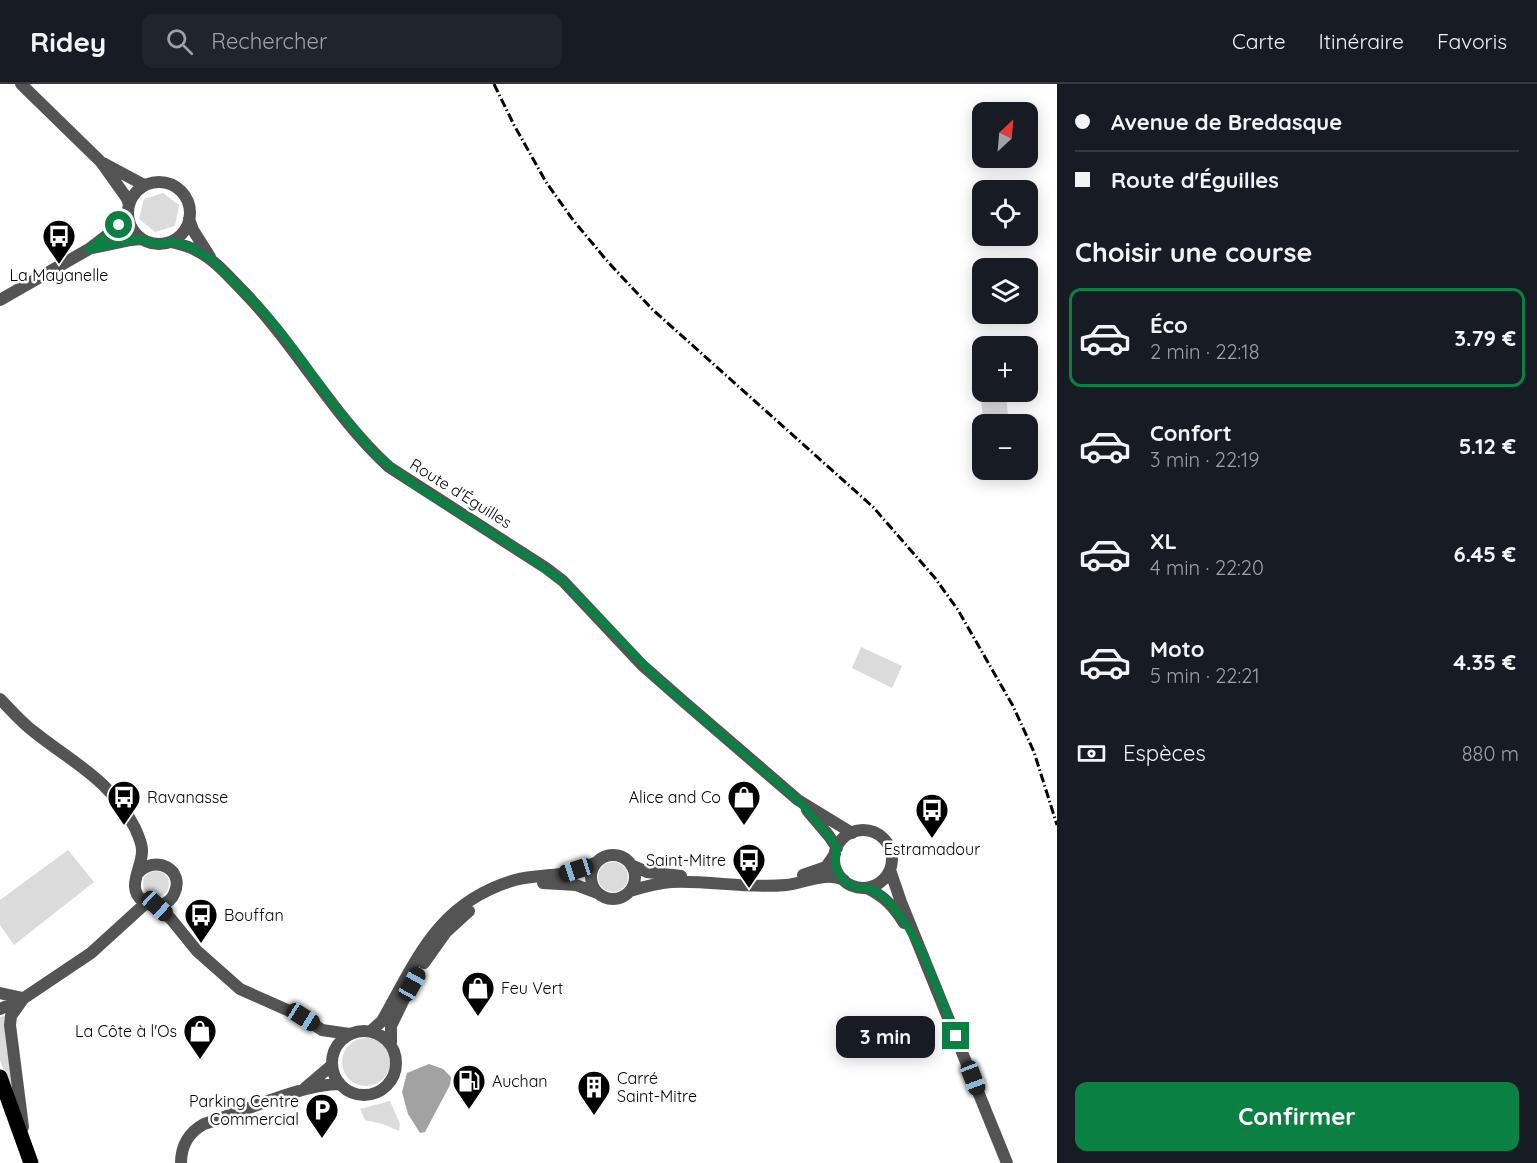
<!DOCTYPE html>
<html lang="fr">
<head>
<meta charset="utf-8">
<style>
  body { margin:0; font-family:Quicksand,sans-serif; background:#20242c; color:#f1f3f6; height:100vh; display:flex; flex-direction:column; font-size:22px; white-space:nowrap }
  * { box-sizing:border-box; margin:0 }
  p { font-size:20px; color:#9ea1a6 }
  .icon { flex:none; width:33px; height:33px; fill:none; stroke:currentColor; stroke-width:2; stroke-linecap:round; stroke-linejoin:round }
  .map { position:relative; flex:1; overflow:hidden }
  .sheet { display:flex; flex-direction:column; background:#171b24; width:480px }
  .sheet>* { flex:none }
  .hud { display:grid; align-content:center; height:132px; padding:0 18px; background:#171b24 }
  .needle { width:39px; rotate:26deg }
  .controls { position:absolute; left:972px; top:18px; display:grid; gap:12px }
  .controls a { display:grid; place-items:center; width:66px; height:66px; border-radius:12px; background:#171b24; box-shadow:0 3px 15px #0003; font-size:30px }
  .end { position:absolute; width:27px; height:27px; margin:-14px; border:8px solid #0b8043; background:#fff; box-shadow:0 0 0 3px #fff }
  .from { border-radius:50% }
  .bubble { position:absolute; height:42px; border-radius:12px; background:#171b24; box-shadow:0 3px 15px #0003; font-size:20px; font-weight:700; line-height:42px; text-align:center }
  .car { position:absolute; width:18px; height:36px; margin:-18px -9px; border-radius:8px; box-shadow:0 0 4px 2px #0007; background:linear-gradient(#222 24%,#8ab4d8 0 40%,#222 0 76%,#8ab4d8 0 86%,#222 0) }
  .hud b { display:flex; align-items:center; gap:21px; height:57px; font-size:22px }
  .hud b+b { border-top:2px solid #363941 }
  .hud i { width:15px; height:15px; background:#f1f3f6 }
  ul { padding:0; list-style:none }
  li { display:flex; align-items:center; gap:18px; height:99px; margin:0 12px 9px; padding:0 6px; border:3px solid transparent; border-radius:12px }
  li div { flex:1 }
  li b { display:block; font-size:22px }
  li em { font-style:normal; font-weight:700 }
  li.on { border-color:#0b8043 }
  li>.icon { width:54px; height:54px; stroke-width:1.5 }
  h2 { padding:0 18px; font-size:27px; line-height:72px }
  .pay { display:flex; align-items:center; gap:15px; height:66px; padding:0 18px; font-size:22px }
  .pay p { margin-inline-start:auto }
  .primary-button { display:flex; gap:12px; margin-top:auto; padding:12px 18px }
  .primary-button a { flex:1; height:69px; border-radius:12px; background:#0b8043; color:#fff; font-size:24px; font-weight:700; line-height:69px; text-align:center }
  header { display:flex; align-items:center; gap:36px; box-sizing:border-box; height:84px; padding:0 30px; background:#171b24; border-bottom:2px solid #363941 }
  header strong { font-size:28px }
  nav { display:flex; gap:33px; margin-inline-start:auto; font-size:21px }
  .search { width:420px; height:54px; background:#20242c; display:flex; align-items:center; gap:15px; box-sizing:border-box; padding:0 21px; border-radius:12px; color:#9ea1a6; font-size:22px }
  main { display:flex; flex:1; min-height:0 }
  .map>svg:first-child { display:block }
  .green { fill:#dbdbdb }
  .water { fill:#a2a2a2 }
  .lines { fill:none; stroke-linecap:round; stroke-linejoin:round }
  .tertiary { stroke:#545454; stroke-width:12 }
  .primary { stroke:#000; stroke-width:15 }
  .rail { stroke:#000; stroke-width:3; stroke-dasharray:9 3 1.5 3; stroke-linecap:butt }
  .route { stroke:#0b8043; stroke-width:8 }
  .labels { text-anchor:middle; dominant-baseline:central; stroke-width:5; stroke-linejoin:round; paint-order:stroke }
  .poi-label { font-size:16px; fill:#000; stroke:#fff; text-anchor:start }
  .street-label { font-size:16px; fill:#000; stroke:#fff }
</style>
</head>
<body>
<header>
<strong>Ridey</strong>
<div class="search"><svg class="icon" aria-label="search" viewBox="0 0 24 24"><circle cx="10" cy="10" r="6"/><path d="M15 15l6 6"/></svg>Rechercher</div>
<nav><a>Carte</a><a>Itinéraire</a><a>Favoris</a></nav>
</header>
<main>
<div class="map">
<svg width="1057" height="1079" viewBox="0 0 1057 1079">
  <rect width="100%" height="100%" fill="#fff"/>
  <path class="green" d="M 163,109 L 179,121 L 175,142 L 155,148 L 139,135 L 144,115 Z
    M 978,283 L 982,283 L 982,308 L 1006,308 L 1008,333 L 983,335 Z
    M 861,563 L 902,582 L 892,604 L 852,584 Z
    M 68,766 L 94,798 L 14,861 L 0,841 L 0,816 Z
    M598 793a15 15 0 1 1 30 0a15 15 0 1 1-30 0Z
    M143 800a13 13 0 1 1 26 0a13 13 0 1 1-26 0Z
    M 6,931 L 14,1009 L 11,1009 L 0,976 L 0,933 Z
    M342 978a24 24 0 1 1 48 0a24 24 0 1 1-48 0Z
    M 390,1017 L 400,1040 L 399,1047 L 383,1040 L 365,1036 L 360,1025 Z"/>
  <path class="water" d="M 429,980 L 443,985 L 451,993 L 450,1001 L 425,1048 L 420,1049 L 408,1030 L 402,1008 L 407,989 Z"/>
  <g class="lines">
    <path class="tertiary" d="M 21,0 L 101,78 L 126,113 L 129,120
      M 103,79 L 144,101
      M128 129a31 31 0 1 1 62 0a31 31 0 1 1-62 0Z
      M 189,135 L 193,146 L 210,173
      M 171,158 C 180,160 189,162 197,167 C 215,176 228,192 242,206 C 296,261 332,331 389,383 L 546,484 L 563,497 L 642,581 L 683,617 L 798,716 L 852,749
      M 93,164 L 131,156 L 141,155
      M 0,216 L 89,165 L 106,152 L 127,132
      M 0,615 C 11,626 21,638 33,647 C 74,680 109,694 135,744 C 138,751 142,759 142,766 C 143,783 125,804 143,817 C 148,821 154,823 161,821 C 167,819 172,815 174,810 C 186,786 155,769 137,790
      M 807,726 L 829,752 L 837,764
      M834 775a29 29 0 1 1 58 0a29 29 0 1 1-58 0Z
      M591 793a22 22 0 1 1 44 0a22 22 0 1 1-44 0Z
      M 631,781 L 647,788 L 681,792
      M 890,786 L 901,818 L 1007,1079
      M 803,791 L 826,783 L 835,770
      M 543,799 L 576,801 L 597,809
      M 867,804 C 884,812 894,823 904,839
      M 630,807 C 643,803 657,799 671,798 C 709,796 747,805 786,801 C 804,799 827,787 844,796
      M 157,822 L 171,835 L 197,867 L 240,905 L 303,933 L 322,946 L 349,950
      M 424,879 L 446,848 L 469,827
      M 0,909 L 23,914
      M 0,925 L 24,914 L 91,869 L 146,819
      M332 979a32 32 0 1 1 64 0a32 32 0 1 1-64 0Z
      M 371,947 L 382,937 C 418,873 439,818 515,796 C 530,792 545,792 561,790 C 572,789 584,783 595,779
      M 391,959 L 391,942 L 408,907
      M 305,1004 L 332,981
      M 23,1043 L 10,941 L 11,932 L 23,915
      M 181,1079 C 181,1062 189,1048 204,1040 C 243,1028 301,1000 340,1000"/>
    <path class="primary" d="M 0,993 L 31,1079"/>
    <path class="rail" d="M 494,0 L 514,41 L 546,98 L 573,136 L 608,178 L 652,225 L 873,423 L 935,494 L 958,526 L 1013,622 L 1034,668 L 1057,741"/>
  </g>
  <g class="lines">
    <path class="route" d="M 119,141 L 89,165 L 131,156 L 141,155 L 156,160 L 171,158 L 189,162 L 212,176 L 259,223 L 280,247 L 338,326 L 376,371 L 412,399 L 508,459 L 563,497 L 662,599 L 798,716 L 829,752 L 837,764 C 832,781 839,800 858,803 C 861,804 864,803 867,804 C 877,806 887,816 893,823 C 924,859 938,909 956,952"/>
  </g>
  <defs>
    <symbol id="bus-pin" viewBox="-11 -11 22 30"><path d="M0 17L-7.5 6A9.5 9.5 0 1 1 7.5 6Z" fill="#000" stroke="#fff"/><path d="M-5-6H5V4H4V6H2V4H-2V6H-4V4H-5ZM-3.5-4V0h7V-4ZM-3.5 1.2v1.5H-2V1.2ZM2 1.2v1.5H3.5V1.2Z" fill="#fff"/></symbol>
    <symbol id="shop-pin" viewBox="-11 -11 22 30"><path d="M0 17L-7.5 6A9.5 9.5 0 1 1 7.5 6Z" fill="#000" stroke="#fff"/><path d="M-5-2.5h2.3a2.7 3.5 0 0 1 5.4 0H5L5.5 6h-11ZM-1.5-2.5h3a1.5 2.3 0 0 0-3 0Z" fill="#fff"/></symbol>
    <symbol id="fuel-pin" viewBox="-11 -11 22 30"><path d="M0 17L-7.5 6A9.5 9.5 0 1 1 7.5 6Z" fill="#000" stroke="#fff"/><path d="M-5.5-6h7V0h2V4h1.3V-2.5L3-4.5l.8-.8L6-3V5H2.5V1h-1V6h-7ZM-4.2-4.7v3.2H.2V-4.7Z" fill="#fff"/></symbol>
    <symbol id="building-pin" viewBox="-11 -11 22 30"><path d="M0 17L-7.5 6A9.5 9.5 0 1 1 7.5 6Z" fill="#000" stroke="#fff"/><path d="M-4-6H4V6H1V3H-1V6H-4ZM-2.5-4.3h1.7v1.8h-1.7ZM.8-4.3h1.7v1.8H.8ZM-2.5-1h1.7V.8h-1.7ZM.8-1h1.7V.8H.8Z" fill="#fff"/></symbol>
    <symbol id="parking-pin" viewBox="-11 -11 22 30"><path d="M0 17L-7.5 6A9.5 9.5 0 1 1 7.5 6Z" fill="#000" stroke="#fff"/><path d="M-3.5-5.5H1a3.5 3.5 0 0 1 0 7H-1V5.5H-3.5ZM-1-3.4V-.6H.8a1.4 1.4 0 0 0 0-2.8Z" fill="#fff"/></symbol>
  </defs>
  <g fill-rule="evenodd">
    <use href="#bus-pin" x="40" y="133" width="38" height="52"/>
    <use href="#bus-pin" x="105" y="694" width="38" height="52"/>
    <use href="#shop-pin" x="725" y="694" width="38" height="52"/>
    <use href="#bus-pin" x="913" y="707" width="38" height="52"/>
    <use href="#bus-pin" x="730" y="757" width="38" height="52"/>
    <use href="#bus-pin" x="182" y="812" width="38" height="52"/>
    <use href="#shop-pin" x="459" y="885" width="38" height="52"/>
    <use href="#shop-pin" x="181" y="928" width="38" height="52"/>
    <use href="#fuel-pin" x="450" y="978" width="38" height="52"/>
    <use href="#building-pin" x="575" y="984" width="38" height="52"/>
    <use href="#parking-pin" x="303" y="1007" width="38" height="52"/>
  </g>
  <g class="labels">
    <g class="poi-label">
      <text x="59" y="191" text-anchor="middle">La Mayanelle</text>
      <text x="147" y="713">Ravanasse</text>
      <text x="721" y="713" text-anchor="end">Alice and Co</text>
      <text x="932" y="765" text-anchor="middle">Estramadour</text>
      <text x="726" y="776" text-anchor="end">Saint-Mitre</text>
      <text x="224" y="831">Bouffan</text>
      <text x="501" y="904">Feu Vert</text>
      <text x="177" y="947" text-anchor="end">La Côte à l'Os</text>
      <text x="617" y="994">Carré<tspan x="617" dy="18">Saint-Mitre</tspan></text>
      <text x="492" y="997">Auchan</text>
      <text x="299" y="1017" text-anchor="end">Parking Centre<tspan x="299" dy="18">Commercial</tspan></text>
    </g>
    <g class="street-label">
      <text transform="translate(461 409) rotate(32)">Route d'Éguilles</text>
    </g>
  </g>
</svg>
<div class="controls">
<a><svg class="needle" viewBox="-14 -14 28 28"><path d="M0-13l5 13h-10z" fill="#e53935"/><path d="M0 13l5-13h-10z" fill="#9ea1a6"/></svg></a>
<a><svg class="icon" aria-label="locate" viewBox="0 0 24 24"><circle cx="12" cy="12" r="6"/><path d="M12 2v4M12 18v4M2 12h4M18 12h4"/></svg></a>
<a><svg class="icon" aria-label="layers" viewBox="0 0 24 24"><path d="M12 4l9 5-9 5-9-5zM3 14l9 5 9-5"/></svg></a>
<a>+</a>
<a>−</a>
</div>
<i class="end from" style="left:119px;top:141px"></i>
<i class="end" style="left:956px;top:952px"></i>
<div class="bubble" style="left:836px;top:932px;width:99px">3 min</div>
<i class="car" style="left:576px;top:786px;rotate:252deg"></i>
<i class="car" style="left:157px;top:822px;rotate:133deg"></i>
<i class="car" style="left:412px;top:900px;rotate:29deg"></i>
<i class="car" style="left:303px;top:933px;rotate:122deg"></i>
<i class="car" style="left:973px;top:994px;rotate:159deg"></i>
</div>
<section class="sheet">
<div class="hud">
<b><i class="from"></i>Avenue de Bredasque</b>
<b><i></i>Route d'Éguilles</b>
</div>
<h2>Choisir une course</h2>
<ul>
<li class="on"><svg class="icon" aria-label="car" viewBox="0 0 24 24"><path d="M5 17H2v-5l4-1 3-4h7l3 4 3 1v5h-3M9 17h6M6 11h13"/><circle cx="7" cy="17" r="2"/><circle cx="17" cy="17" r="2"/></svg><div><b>Éco</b><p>2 min · 22:18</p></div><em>3.79 €</em></li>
<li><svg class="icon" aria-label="car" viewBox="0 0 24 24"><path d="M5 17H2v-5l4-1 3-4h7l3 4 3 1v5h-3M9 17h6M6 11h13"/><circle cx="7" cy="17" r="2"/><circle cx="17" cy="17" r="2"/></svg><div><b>Confort</b><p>3 min · 22:19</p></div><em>5.12 €</em></li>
<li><svg class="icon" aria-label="car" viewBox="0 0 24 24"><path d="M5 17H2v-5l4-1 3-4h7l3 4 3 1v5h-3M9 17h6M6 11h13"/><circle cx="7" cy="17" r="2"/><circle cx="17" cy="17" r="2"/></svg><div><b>XL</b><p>4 min · 22:20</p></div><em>6.45 €</em></li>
<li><svg class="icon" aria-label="car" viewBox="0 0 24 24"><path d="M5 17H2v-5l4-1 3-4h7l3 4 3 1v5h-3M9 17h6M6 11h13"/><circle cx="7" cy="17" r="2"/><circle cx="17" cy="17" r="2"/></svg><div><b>Moto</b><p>5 min · 22:21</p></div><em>4.35 €</em></li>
</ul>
<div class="pay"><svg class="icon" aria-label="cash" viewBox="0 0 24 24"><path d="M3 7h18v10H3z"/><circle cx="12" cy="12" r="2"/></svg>Espèces<p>880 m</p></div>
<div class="primary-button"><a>Confirmer</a></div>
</section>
</main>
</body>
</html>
